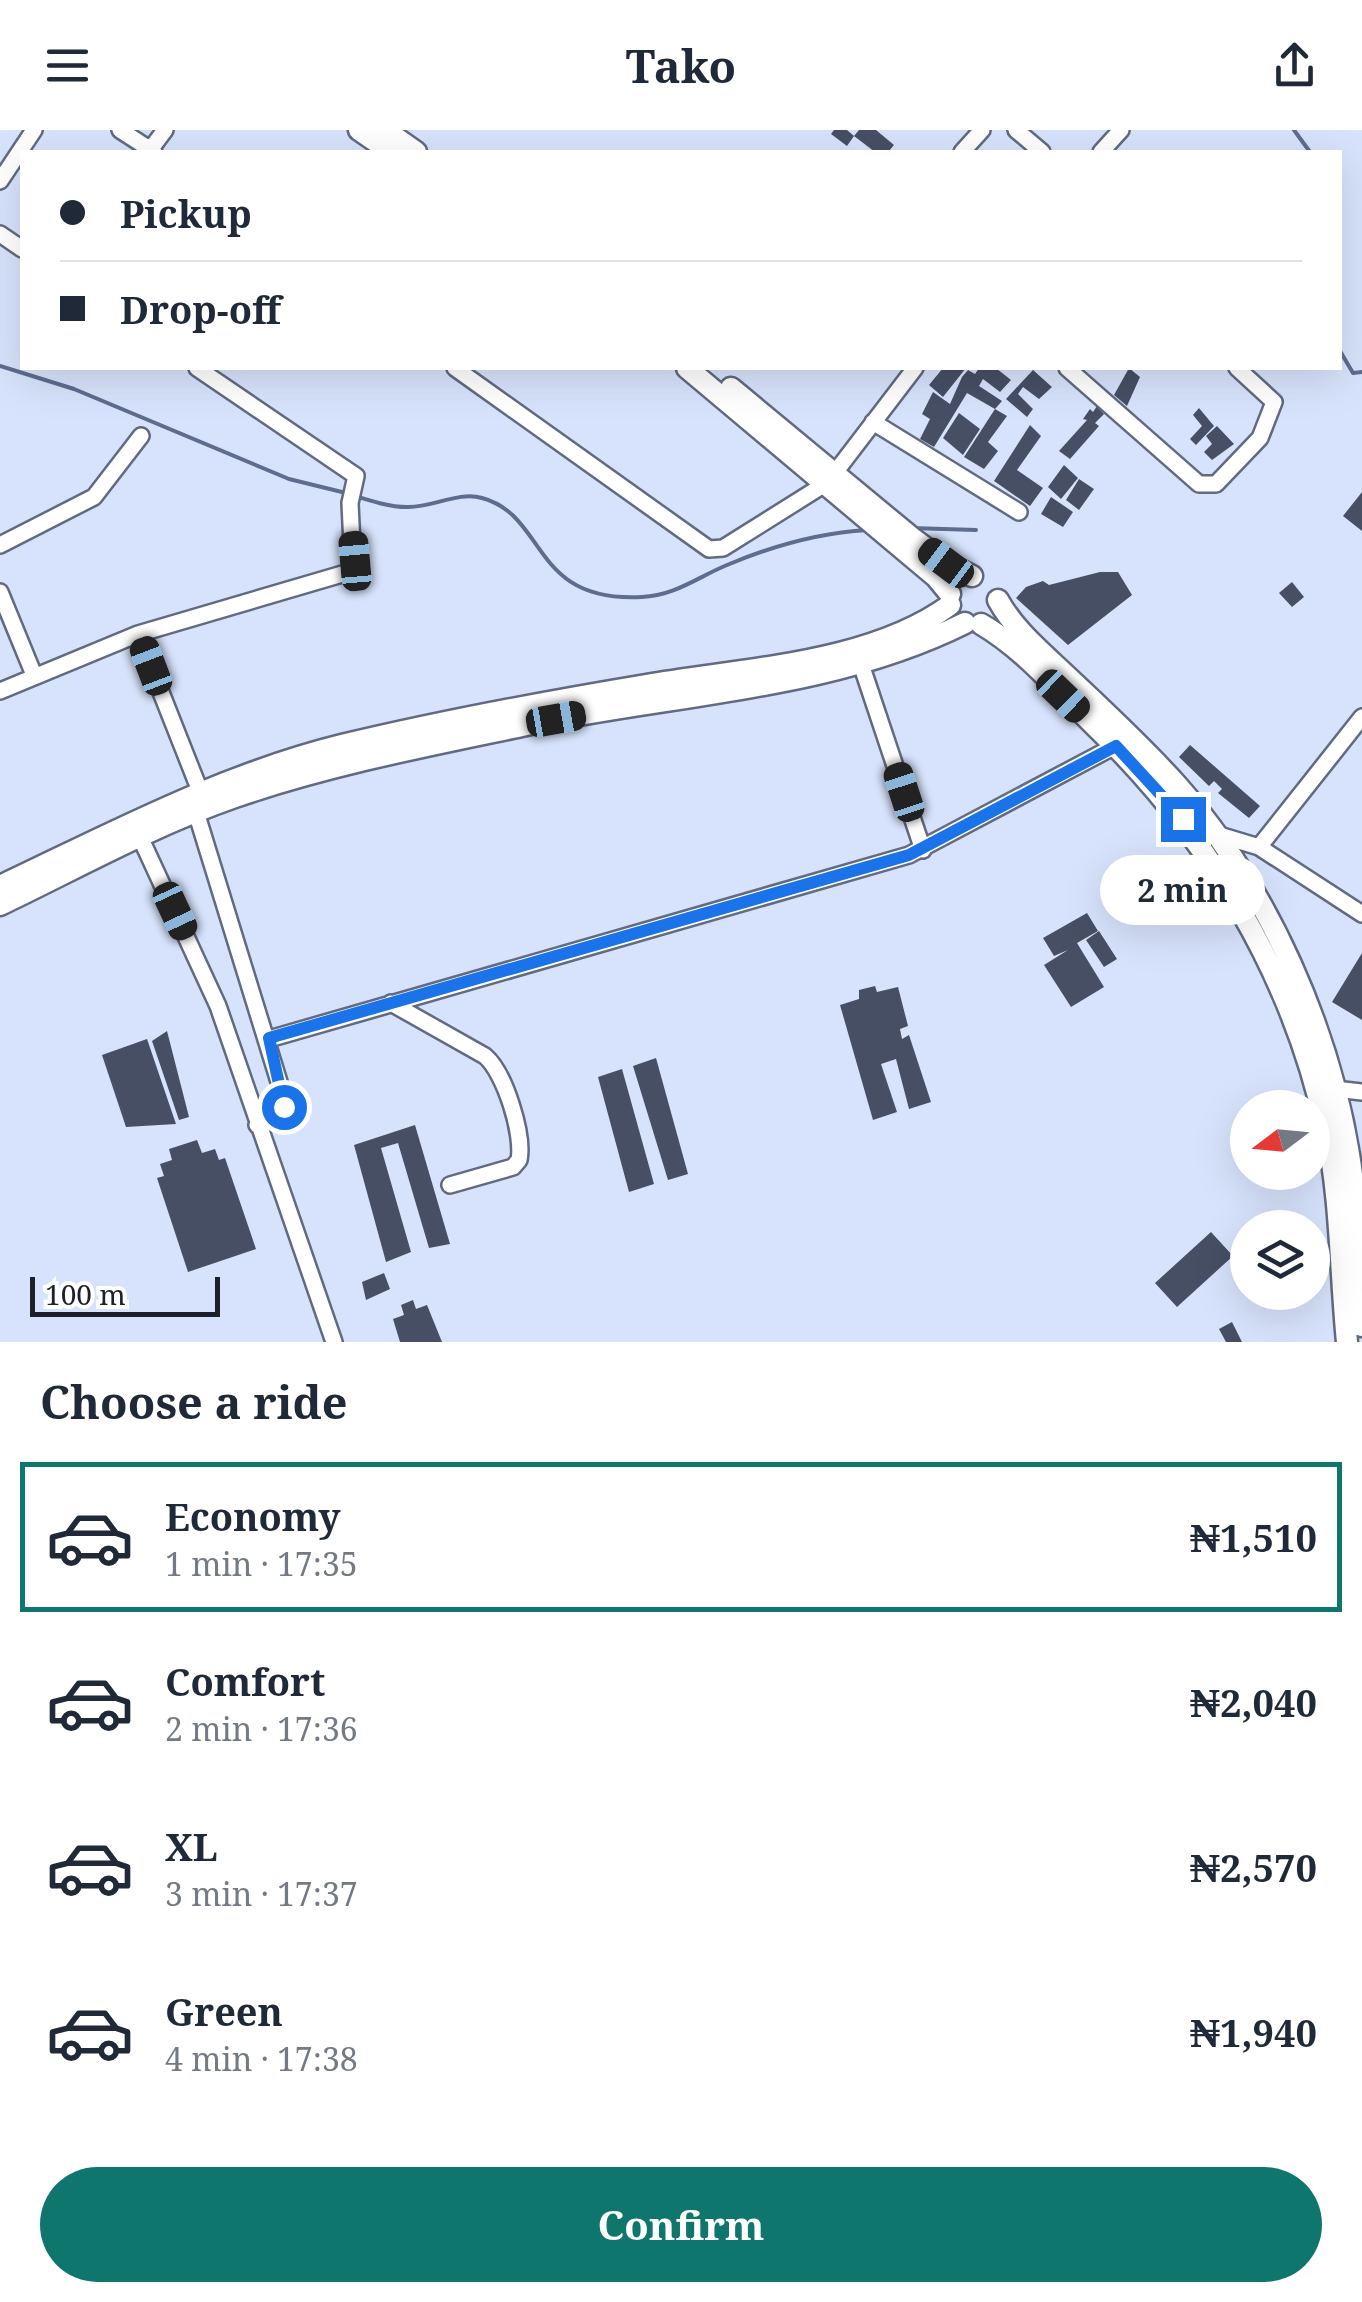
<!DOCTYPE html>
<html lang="en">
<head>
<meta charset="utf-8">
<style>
  body { margin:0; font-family:"Noto Serif",serif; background:#f6f6f7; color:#1f2937; height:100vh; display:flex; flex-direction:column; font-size:38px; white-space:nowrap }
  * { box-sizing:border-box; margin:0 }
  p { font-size:32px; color:#747a83 }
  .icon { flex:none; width:55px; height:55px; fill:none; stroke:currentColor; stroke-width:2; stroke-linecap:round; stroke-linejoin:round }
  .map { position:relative; height:1212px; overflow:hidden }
  .drawer { display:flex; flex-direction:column; background:#fff; flex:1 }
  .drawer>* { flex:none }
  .top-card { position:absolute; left:20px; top:20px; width:1322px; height:220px; border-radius:0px; box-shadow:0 10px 40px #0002; display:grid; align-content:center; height:220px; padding:0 40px; background:#fff }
  .needle { width:65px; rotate:254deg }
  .buttons { position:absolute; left:1230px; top:960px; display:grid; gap:20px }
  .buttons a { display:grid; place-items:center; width:100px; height:100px; border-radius:50%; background:#fff; box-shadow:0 10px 40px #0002; font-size:50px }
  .scale { position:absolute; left:30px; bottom:25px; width:190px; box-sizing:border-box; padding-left:10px; border:5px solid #1c2029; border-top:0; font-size:28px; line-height:35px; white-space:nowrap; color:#1c2029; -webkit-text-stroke:8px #fff; paint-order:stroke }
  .end { position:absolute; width:45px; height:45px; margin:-22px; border:12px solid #1a73e8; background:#fff; box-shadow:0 0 0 5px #fff }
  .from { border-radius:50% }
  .bubble { position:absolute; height:70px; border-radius:35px; background:#fff; box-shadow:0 10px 40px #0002; font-size:32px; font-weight:700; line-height:70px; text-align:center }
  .car { position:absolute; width:30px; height:60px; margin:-30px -15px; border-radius:12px; box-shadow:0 0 8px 2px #0007; background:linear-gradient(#222 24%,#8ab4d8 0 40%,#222 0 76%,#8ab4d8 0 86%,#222 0) }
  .top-card b { display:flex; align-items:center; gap:35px; height:95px; font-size:38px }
  .top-card b+b { border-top:2px solid #e0e1e3 }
  .top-card i { width:25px; height:25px; background:#1f2937 }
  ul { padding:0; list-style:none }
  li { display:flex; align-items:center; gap:30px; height:150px; margin:0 20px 15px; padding:0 20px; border:5px solid transparent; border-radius:0px }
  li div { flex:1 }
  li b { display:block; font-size:38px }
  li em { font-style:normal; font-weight:700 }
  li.current { border-color:#0f766e }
  li>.icon { width:90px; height:90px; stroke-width:1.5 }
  h2 { padding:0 40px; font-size:45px; line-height:120px }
  .cta { display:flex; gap:20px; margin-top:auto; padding:20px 40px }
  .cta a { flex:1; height:115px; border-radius:60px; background:#0f766e; color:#fff; font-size:40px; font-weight:700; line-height:115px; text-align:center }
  header { display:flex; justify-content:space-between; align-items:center; height:130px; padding:0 40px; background:#fff; font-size:45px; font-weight:700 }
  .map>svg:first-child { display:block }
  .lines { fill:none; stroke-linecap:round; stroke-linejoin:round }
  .stream { stroke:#5e6c8e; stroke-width:4 }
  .building { fill:#464f64 }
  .minor-casing { stroke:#616a81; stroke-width:20 }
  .secondary-casing { stroke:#616a81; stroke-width:25 }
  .minor { stroke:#fff; stroke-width:15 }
  .secondary { stroke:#fff; stroke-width:20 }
  .route { stroke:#1a73e8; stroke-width:12 }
</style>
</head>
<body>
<header><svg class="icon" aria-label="menu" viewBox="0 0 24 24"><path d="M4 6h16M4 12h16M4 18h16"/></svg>Tako<svg class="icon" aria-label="share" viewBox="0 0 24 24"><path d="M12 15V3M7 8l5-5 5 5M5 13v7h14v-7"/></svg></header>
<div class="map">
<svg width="1362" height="1212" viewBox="0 0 1362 1212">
  <rect width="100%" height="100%" fill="#d7e3fc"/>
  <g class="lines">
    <path class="stream" d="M 1294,0 L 1310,22
      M 1340,221 L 1353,243 L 1362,242
      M 0,236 L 74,259 L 289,349 L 346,363
      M 355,366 C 371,371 390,377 407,377 C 432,378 458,361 482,368 C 548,386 530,473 642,467 C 674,466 698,447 727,435 C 772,416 817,403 867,400
      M 911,398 L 976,400"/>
  </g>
  <path class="building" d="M 834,0 L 847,0 L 854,6 L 859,0 L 876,0 L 894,15 L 888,22 L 875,22 L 854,6 L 847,16 L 831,4 Z
    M 943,238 L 966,238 L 943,267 L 929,255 Z
    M 979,238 L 996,238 L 1011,250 L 1000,262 L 983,249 L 979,256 L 1002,271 L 995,279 L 967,263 L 934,317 L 920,309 L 930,289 L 922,284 L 933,262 L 950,274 L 962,247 L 968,240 L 975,244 Z
    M 1129,238 L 1140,247 L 1127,276 L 1114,265 Z
    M 1033,240 L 1052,257 L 1039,269 L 1023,257 L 1018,264 L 1033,279 L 1027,287 L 1006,269 Z
    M 1097,276 L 1104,284 L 1095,293 L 1099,296 L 1070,329 L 1059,321 L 1087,290 L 1083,289 L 1090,279 L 1093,282 Z
    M 1199,278 L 1214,296 L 1196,315 L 1190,309 L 1202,296 L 1193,285 Z
    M 995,279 L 1007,286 L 988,312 L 998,321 L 984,339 L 964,327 Z
    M 959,283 L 980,299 L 963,325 L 943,308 Z
    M 1030,295 L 1041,306 L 1017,340 L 1043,358 L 1030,376 L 994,351 Z
    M 1217,296 L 1234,314 L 1212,330 L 1204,322 L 1212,314 L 1206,306 Z
    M 1064,335 L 1078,348 L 1061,369 L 1048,357 Z
    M 1079,349 L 1094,359 L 1079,380 L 1066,370 Z
    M 1362,362 L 1362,401 L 1343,386 Z
    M 1051,367 L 1073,382 L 1063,397 L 1041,384 Z
    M 1100,442 L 1118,442 L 1132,465 L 1068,515 L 1016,468 L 1026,457 L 1043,451 L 1049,455 Z
    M 1292,452 L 1304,467 L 1292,477 L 1279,463 Z
    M 1190,615 L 1260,676 L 1249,688 L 1218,663 L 1222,659 L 1214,651 L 1209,656 L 1179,627 Z
    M 1087,783 L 1098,801 L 1077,813 L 1104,857 L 1071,877 L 1044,835 L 1068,820 L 1054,826 L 1043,808 Z
    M 1099,801 L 1117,829 L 1104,837 L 1086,810 Z
    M 1362,823 L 1362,890 L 1332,872 Z
    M 875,856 L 877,862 L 898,857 L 908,896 L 900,899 L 902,909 L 909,905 L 931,972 L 909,979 L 896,929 L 881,934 L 897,982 L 873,990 L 840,875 L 859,869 L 859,860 Z
    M 167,901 L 189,987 L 179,990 L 152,911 Z
    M 147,909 L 176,994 L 126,997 L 102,925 Z
    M 656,928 L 688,1044 L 668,1050 L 633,936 Z
    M 622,939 L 654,1054 L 629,1062 L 598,947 Z
    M 415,995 L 450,1114 L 429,1118 L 398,1013 L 381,1018 L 411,1122 L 386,1132 L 354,1015 Z
    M 197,1010 L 202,1023 L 215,1019 L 219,1030 L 225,1028 L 256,1119 L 188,1142 L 157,1048 L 164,1046 L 160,1034 L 172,1030 L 169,1019 Z
    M 1211,1102 L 1233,1126 L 1177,1177 L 1155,1153 Z
    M 384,1143 L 390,1159 L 366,1170 L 362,1152 Z
    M 413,1170 L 416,1179 L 427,1175 L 442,1212 L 400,1212 L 393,1189 L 404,1185 L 401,1175 Z
    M 1232,1192 L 1242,1212 L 1226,1212 L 1219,1199 Z"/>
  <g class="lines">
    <defs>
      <path id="minor" d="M 120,0 L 154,22
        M 1016,0 L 1042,22
        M 150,20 L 165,0
        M 962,22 L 982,0
        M 1101,22 L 1121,0
        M 0,51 L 34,0
        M 0,104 L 22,119
        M 455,238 L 709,419 L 723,418 L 825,354
        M 1067,238 L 1199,354 L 1216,354 L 1260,308 L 1274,272 L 1237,238
        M 873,292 L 1019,382
        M 834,344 L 915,238
        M 0,415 L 94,367 L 141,306
        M 0,462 L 34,545
        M 138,504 L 200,661
        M 861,534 L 923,720
        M 0,561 L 138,504 L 349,442 L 353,437 L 350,373 L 356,346 L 197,238
        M 196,682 L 284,968 L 281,983 L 257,995
        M 1216,704 L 1259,717 L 1362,784
        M 141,709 L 218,876 L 334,1212
        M 1259,717 L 1362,587
        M 391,873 L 485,926 C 505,943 524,1005 519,1030 L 513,1037 L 450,1055
        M 269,909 L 909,725 L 1115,616
        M 1335,959 L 1362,962"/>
      <path id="secondary" d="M 359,0 L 391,22
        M 385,0 L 416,22
        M 687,238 L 936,447 L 950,464
        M 731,258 L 911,407 L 946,433 L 972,446
        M 998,470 C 1015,501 1044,524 1069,548 C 1106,583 1143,617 1177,655 C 1269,759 1331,901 1351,1037 C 1358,1090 1357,1143 1362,1196
        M 981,494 C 1024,519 1059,561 1095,596 C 1209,706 1292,843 1326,999 C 1341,1069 1340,1142 1347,1212
        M 0,756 C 112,703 221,645 342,615 C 442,591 544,572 646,555 C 743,538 869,534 950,475
        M 0,775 C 77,738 154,695 235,667 C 328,635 426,616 522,596 C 669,564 829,561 965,493"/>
    </defs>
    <use href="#minor" class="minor-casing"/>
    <use href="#secondary" class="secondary-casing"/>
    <use href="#minor" class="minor"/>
    <use href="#secondary" class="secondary"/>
  </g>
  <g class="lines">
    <path class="route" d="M 284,977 L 269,908 L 909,725 L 1116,616 L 1183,689"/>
  </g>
</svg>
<div class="buttons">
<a><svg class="needle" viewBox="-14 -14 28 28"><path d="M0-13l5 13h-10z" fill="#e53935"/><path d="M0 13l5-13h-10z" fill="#747a83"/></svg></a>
<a><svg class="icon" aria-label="layers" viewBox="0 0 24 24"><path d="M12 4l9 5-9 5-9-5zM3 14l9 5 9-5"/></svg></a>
</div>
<div class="scale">100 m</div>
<i class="end from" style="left:284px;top:977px"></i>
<i class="end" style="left:1183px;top:689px"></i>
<div class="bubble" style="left:1100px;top:725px;width:165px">2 min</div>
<i class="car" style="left:355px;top:431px;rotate:355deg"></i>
<i class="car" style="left:946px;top:433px;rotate:307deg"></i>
<i class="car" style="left:151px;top:536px;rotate:339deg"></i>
<i class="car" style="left:1063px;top:566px;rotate:134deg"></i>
<i class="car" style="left:556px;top:589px;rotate:80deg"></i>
<i class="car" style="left:904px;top:662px;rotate:342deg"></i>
<i class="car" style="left:175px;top:781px;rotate:155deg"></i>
<div class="top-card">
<b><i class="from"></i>Pickup</b>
<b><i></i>Drop-off</b>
</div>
</div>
<section class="drawer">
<h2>Choose a ride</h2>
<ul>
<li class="current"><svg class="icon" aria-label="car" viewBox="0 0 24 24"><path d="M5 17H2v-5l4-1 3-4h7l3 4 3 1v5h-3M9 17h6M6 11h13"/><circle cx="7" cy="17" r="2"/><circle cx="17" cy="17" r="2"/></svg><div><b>Economy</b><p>1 min · 17:35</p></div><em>₦1,510</em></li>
<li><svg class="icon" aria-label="car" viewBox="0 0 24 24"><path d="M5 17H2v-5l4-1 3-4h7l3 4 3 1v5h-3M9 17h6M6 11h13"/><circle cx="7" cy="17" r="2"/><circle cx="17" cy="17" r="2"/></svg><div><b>Comfort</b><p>2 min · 17:36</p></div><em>₦2,040</em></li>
<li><svg class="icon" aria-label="car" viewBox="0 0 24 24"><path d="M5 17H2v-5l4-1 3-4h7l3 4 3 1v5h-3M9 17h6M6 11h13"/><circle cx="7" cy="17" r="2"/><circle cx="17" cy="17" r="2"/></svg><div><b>XL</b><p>3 min · 17:37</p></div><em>₦2,570</em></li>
<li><svg class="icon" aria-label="car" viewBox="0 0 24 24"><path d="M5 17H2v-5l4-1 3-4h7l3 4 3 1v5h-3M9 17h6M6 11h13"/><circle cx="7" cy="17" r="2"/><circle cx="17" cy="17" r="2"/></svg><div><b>Green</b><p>4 min · 17:38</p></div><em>₦1,940</em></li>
</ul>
<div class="cta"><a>Confirm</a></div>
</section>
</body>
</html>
